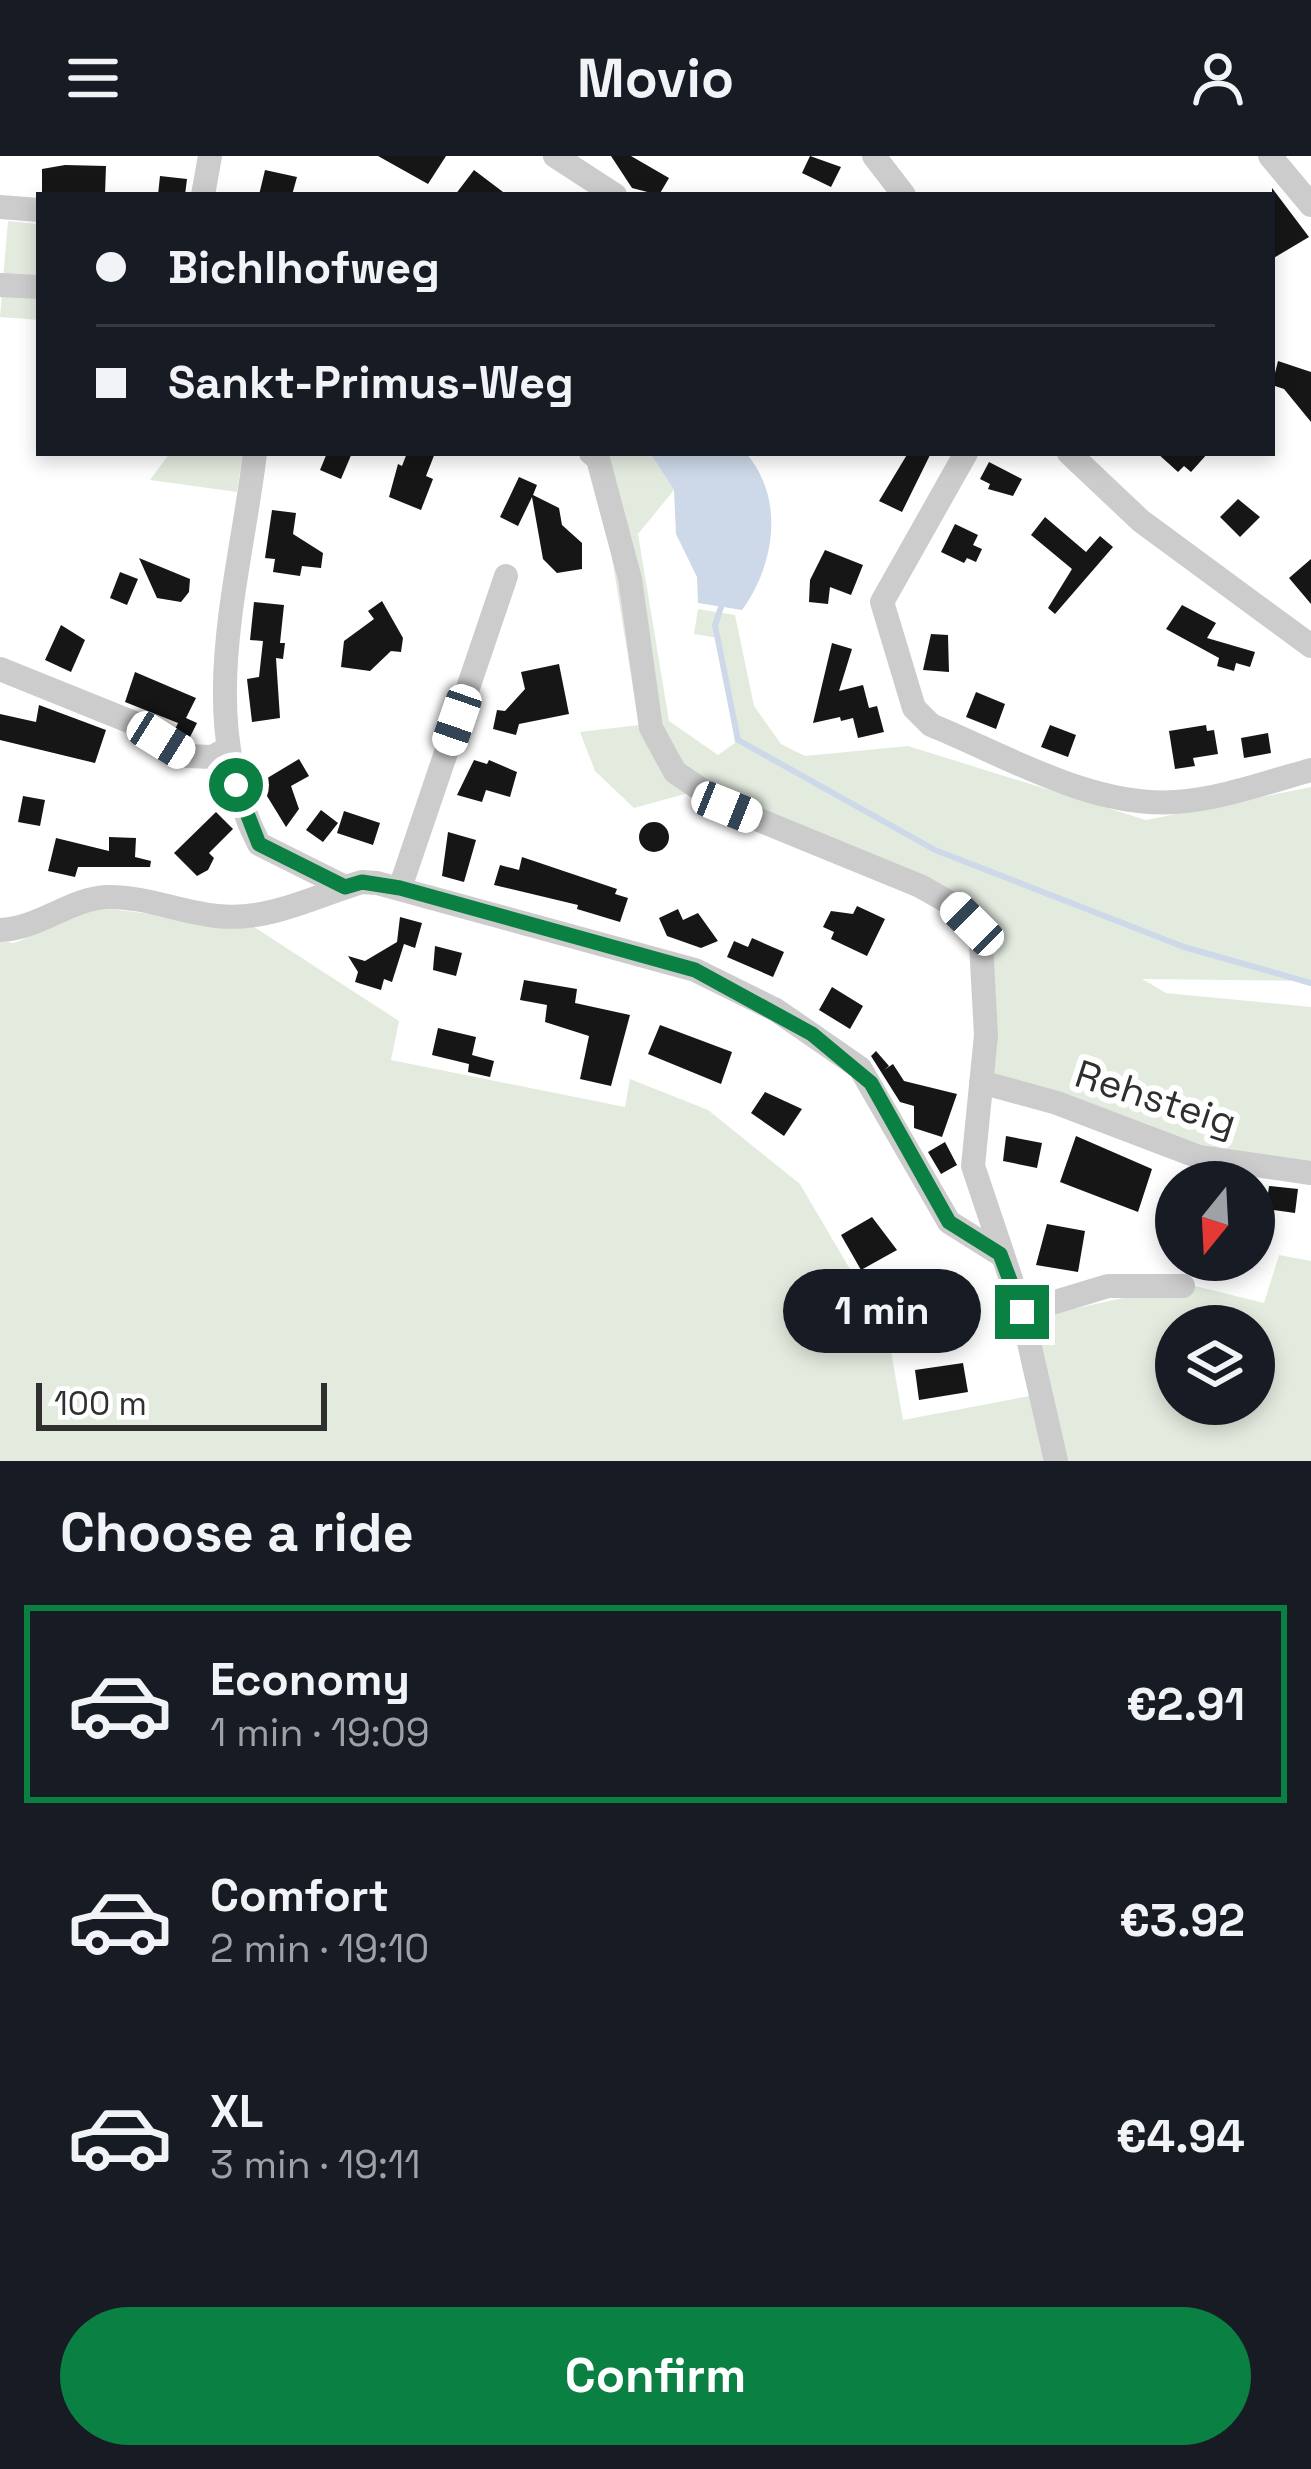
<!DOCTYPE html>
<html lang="en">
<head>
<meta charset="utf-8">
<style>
  body { margin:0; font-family:"Space Grotesk",sans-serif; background:#242831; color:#f1f3f6; height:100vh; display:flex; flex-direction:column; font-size:45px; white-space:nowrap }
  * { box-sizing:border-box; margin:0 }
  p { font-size:39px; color:#9ea1a6 }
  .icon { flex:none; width:66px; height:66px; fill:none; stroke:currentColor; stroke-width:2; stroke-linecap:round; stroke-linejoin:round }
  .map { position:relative; height:1305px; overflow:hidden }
  .sheet { display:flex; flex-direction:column; background:#171b24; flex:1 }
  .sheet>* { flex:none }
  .hud { position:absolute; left:36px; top:36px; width:1239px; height:264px; border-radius:0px; box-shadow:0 6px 18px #0003; display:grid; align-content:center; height:264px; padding:0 60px; background:#171b24 }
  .needle { width:78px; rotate:198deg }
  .buttons { position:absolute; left:1155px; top:1005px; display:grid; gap:24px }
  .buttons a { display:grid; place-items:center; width:120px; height:120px; border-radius:50%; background:#171b24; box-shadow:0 6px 18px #0003; font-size:60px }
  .scale { position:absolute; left:36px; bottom:30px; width:291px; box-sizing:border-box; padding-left:12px; border:6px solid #2f2f2f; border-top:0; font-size:33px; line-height:42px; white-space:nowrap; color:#2f2f2f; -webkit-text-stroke:9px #fff; paint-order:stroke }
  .end { position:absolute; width:54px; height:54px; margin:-27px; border:15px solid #0b8043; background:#fff; box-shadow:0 0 0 6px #fff }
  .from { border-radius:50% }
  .bubble { position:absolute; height:84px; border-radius:42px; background:#171b24; box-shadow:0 6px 18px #0003; font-size:39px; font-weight:800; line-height:84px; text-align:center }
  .car { position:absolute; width:36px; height:72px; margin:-36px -18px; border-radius:15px; box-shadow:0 0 9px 3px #0007; background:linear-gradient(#fff 24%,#345 0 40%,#fff 0 76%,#345 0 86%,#fff 0) }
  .hud b { display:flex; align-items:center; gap:42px; height:114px; font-size:45px }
  .hud b+b { border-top:3px solid #363941 }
  .hud i { width:30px; height:30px; background:#f1f3f6 }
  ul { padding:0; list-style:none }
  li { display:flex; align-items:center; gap:36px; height:198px; margin:0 24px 18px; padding:0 36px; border:6px solid transparent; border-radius:0px }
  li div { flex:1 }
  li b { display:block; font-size:45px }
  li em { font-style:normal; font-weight:800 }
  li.on { border-color:#0b8043 }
  li>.icon { width:108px; height:108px; stroke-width:1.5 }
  h2 { padding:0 60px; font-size:54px; line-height:144px }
  .action { display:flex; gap:24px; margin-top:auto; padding:24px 60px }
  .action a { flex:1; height:138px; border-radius:72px; background:#0b8043; color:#fff; font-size:48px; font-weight:800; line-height:138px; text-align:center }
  header { display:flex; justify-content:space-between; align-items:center; height:156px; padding:0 60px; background:#171b24; font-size:54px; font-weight:800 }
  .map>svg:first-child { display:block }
  .green { fill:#e3ebdf; fill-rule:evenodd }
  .water { fill:#cdd9e9 }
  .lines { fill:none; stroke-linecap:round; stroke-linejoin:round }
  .stream { stroke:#cdd9e9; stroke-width:6 }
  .building { fill:#161616 }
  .minor { stroke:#ccc; stroke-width:24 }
  .route { stroke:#0b8043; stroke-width:15 }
  .labels { text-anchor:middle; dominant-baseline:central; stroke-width:12; stroke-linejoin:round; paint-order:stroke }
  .street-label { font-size:39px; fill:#2f2f2f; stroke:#fff }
</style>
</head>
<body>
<header><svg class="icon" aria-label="menu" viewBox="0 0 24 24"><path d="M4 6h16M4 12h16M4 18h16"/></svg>Movio<svg class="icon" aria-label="person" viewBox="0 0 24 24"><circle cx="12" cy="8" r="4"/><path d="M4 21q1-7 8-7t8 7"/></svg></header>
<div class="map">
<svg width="1311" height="1305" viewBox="0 0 1311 1305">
  <rect width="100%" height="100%" fill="#fff"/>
  <path class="green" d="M 8,65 L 39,68 L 39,164 L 0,161 Z
    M 170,297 L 243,297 L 237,336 L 150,324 Z
    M 595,297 L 650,297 L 674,334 L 638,378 L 669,565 L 718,599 L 735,587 L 718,482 L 694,478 L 698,453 L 735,459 L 754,550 L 781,588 L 805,600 L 908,590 L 1146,664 L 1311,631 L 1311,825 L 1142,823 L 1166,837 L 1311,851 L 1311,1010 L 1202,994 L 994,920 C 993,853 1009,787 955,740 L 707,632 L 634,652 L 595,615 L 580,576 L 639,569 Z
    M 99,752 L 251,769 L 399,865 L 391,904 L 625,951 L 630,923 L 708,954 L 800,1028 L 888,1178 L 903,1264 L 1051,1236 L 1036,1161 L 1187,1128 L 1264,1147 L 1279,1099 L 1311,1105 L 1311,1305 L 0,1305 L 0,785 L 14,787 ZM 1176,1170 L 1254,1170 L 1254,1248 L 1176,1248 Z"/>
  <path class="water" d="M 650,297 L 746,297 C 786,344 774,410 742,454 L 698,447 L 697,421 L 676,378 L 674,334 Z"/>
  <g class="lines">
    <path class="stream" d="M 721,451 L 715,469 L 738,584 L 935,694 L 1184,791 L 1311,827"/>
  </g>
  <path class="building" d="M 378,0 L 446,0 L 428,28 Z
    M 611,0 L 631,0 L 669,22 L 659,39 L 632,32 Z
    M 810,0 L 841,11 L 831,31 L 802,17 Z
    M 65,9 L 106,10 L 105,39 L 42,38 L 42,13 Z
    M 265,14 L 297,21 L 292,39 L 259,39 Z
    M 474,14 L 507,39 L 455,39 Z
    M 160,20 L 187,23 L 185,39 L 158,39 Z
    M 1272,32 L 1309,81 L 1272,103 Z
    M 1278,205 L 1311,216 L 1311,266 L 1284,233 L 1272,229 Z
    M 327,297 L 352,297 L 341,323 L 320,314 Z
    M 407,297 L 435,297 L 426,320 L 433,323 L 421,354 L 389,341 L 398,308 L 402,310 Z
    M 908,297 L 931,297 L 902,356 L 879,345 Z
    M 1157,297 L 1208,297 L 1191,316 L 1184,310 L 1178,316 Z
    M 989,306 L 1022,323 L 1013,340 L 988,333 L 990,328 L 980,323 Z
    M 519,321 L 537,329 L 533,339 L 559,352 L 562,369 L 582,387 L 582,413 L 557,417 L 543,403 L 532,341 L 518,370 L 500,361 Z
    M 1238,343 L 1260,361 L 1240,381 L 1220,361 Z
    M 272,354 L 296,357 L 293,378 L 323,397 L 321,412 L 302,410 L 300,420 L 273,416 L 275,403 L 265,402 Z
    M 1045,361 L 1086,396 L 1100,380 L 1113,391 L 1055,458 L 1048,452 L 1072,413 L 1031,379 Z
    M 955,368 L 978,379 L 973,389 L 982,393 L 976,406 L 967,402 L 964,407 L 941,396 Z
    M 825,394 L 863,409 L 851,439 L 830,431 L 828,448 L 809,446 L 810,424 Z
    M 139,402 L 190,423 L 189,436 L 181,446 L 157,442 Z
    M 1311,403 L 1311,448 L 1289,422 Z
    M 120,416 L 138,423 L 127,449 L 110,442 Z
    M 382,445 L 403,482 L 401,496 L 391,495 L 370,515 L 341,511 L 344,485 L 374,463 L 368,455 Z
    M 254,446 L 284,449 L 280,487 L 285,487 L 283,503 L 276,502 L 280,562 L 252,566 L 247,523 L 259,521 L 263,485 L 250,484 Z
    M 1182,449 L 1216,467 L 1207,482 L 1255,496 L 1250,511 L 1236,507 L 1234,515 L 1217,510 L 1219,502 L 1166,473 Z
    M 61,469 L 85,484 L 71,516 L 45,504 Z
    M 931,478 L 948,479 L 949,516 L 923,514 Z
    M 832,487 L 852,493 L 839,535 L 863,529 L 869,552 L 877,550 L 884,576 L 858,582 L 853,562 L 841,565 L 840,561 L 813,567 Z
    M 559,508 L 569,558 L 519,568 L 516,579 L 493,573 L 497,554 L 505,555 L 525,533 L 521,516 Z
    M 135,516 L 196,542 L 186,562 L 197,567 L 190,581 L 175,573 L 178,567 L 125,546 Z
    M 976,536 L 1005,548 L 996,573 L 966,561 Z
    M 39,549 L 106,574 L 95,607 L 0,584 L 0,558 L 36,566 Z
    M 1050,569 L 1076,579 L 1068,601 L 1041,591 Z
    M 1206,569 L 1207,575 L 1214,574 L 1218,598 L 1193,602 L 1195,610 L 1175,613 L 1169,575 Z
    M 1268,577 L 1271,597 L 1244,602 L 1241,582 Z
    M 299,603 L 309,620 L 291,630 L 299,653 L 286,671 L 259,627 Z
    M 474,604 L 487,608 L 489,604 L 517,616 L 510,641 L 486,634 L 482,646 L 457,639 Z
    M 23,640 L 45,644 L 40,670 L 18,666 Z
    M 321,654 L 338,667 L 323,686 L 306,674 Z
    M 344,655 L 380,667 L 373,689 L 337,677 Z
    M 216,656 L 233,673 L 209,697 L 214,702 L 208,714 L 197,720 L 174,697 Z
    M639 681a15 15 0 1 1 30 0a15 15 0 1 1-30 0Z
    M 448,676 L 476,684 L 464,726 L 442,720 Z
    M 109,681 L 136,682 L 135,701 L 151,705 L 150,711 L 78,711 L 75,721 L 48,715 L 56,682 L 109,695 Z
    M 522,701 L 617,733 L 615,738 L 628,742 L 620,766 L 577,753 L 578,749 L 494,729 L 500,709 L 519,714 Z
    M 857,750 L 885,763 L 867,800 L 831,783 L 834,776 L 823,771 L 831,755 L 853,758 Z
    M 678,753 L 683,764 L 698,757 L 718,785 L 701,792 L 667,780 L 659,762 Z
    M 400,761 L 422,767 L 415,792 L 404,788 L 392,826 L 384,823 L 381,834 L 355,826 L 358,816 L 348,800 L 365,805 L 397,786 Z
    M 752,782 L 784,796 L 773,821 L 727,801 L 734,785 L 748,791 Z
    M 435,790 L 462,797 L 456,820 L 433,814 Z
    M 524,824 L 577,833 L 575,847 L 630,859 L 611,930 L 580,923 L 589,880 L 545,866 L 547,849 L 520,844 Z
    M 832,831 L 863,850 L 850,873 L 819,854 Z
    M 660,869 L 732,896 L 721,928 L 648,898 Z
    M 438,872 L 476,881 L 472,899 L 494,905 L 490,921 L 468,916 L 469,908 L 432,899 Z
    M 876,895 L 889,910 L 884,914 L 893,908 L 904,925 L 957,938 L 942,981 L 914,972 L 914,950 L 900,946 L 871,900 Z
    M 765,936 L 802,953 L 784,980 L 751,957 Z
    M 1006,980 L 1042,987 L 1037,1012 L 1003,1005 Z
    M 1076,980 L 1152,1013 L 1138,1056 L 1060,1026 Z
    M 945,986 L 957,1009 L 941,1018 L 928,996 Z
    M 1269,1030 L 1298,1033 L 1295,1057 L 1266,1053 Z
    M 872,1061 L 897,1094 L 861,1114 L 841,1079 Z
    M 1047,1068 L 1085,1075 L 1078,1116 L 1036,1109 Z
    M 963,1207 L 968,1236 L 919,1244 L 915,1214 Z"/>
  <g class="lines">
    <path class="minor" d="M 555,0 L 615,39
      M 874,0 L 904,39
      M 1270,0 L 1311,49
      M 203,39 L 210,0
      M 0,51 L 39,54
      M 0,129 L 39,131
      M 255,297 C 239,430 194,562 259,688 L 345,731
      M 591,297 L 598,303 L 630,423 L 651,572 L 675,616 L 727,651 L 920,730 L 952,748 L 981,787 L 986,879 L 973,1010 L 1022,1156 L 1056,1305
      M 966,297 L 882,446 L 914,552 L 931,569 C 1007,600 1092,652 1176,646 C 1221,643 1267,626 1311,614
      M 1069,297 L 1141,365 L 1311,490
      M 0,513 L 134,567 L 187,600 L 212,601 L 225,594
      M 400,732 L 506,420
      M 0,774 C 38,773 70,743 106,741 C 145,740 179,756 217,760 C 267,766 315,740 362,726 L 377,727 L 695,814 L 776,854 L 860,912 L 949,1066 L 1000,1098
      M 981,926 L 1057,947 L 1199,1001 L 1311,1017
      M 1022,1156 L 1108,1130 L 1183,1130"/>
  </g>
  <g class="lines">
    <path class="route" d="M 236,629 L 259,688 L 345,731 L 362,726 L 400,732 L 695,814 L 812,878 L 871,927 L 949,1066 L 1000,1098 L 1022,1156"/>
  </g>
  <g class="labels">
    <g class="street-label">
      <text transform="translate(1156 942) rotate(18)">Rehsteig</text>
    </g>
  </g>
</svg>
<div class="buttons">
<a><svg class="needle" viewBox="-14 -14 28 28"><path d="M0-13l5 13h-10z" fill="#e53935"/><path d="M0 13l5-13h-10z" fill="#9ea1a6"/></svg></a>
<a><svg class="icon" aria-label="layers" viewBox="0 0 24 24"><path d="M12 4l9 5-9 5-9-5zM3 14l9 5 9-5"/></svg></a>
</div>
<div class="scale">100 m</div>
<i class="end from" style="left:236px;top:629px"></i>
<i class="end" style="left:1022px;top:1156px"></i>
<div class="bubble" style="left:783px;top:1113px;width:198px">1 min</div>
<i class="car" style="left:457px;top:564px;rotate:199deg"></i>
<i class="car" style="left:161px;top:584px;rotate:122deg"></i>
<i class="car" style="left:727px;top:651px;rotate:112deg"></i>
<i class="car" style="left:972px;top:768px;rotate:315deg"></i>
<div class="hud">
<b><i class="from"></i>Bichlhofweg</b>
<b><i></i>Sankt-Primus-Weg</b>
</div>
</div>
<section class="sheet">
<h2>Choose a ride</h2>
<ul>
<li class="on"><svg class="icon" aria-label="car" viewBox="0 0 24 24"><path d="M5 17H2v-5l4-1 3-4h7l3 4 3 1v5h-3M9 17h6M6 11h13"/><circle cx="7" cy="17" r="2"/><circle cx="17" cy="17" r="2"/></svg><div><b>Economy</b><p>1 min · 19:09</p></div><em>€2.91</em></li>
<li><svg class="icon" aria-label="car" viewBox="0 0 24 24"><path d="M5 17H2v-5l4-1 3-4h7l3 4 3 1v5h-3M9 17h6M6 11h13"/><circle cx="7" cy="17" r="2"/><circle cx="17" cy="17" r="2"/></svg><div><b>Comfort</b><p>2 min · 19:10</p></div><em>€3.92</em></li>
<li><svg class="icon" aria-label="car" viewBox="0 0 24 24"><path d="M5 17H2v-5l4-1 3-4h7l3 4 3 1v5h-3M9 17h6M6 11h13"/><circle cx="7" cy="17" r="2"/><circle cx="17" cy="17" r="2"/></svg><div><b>XL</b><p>3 min · 19:11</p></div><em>€4.94</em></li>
</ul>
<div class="action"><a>Confirm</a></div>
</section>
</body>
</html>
